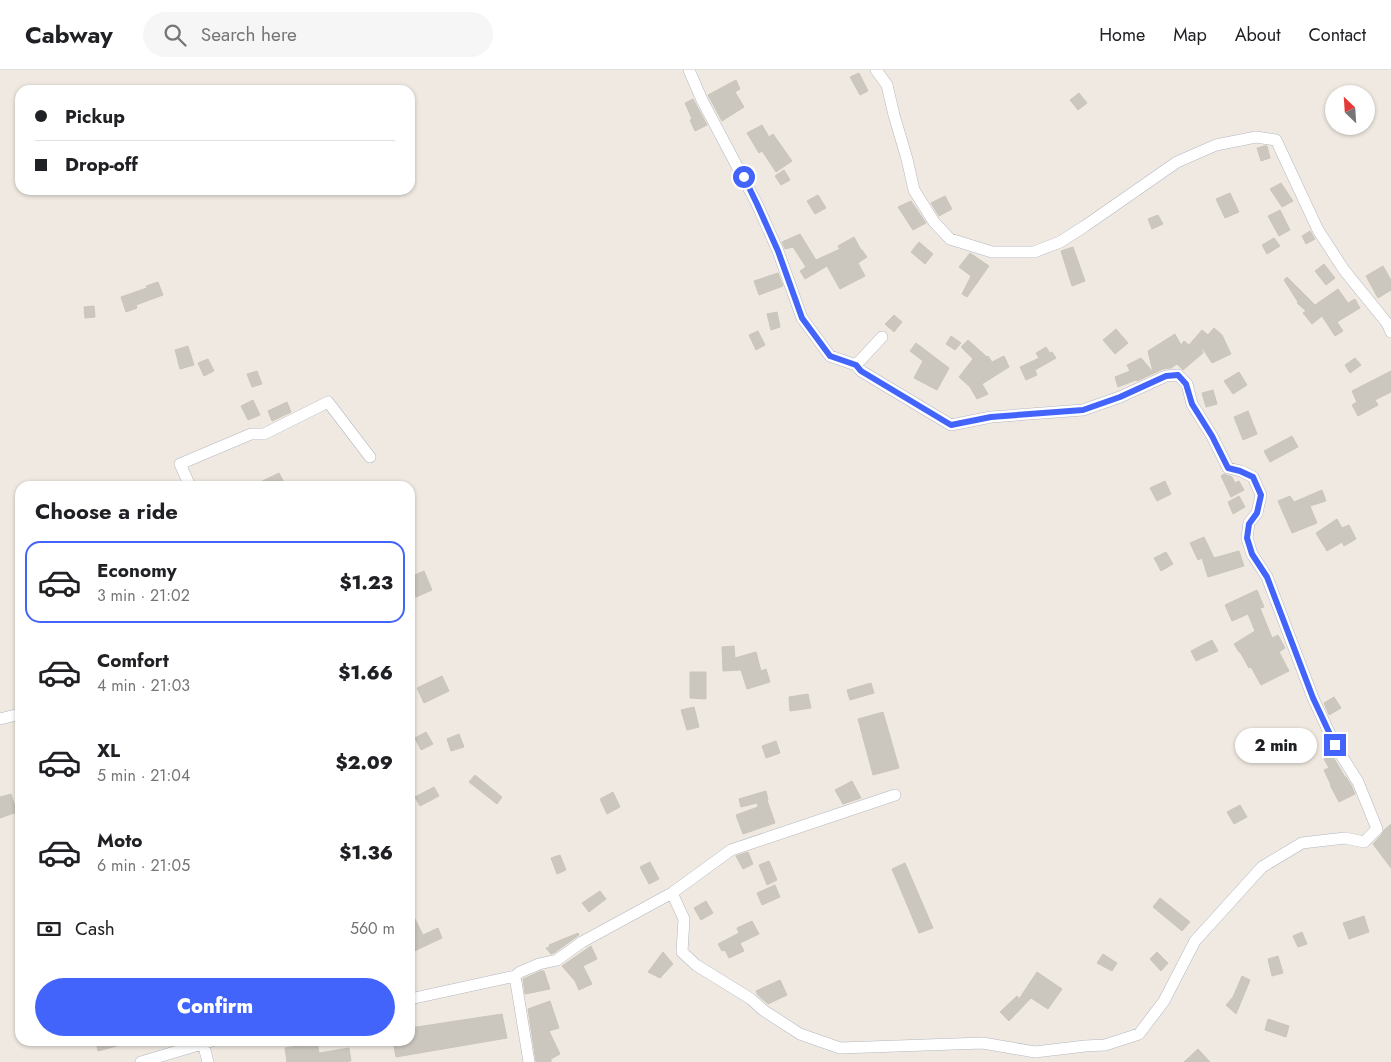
<!DOCTYPE html>
<html lang="en">
<head>
<meta charset="utf-8">
<style>
  body { margin:0; font-family:Jost,sans-serif; background:#f6f6f6; color:#202124; height:100vh; display:flex; flex-direction:column; font-size:19px; white-space:nowrap }
  * { box-sizing:border-box; margin:0 }
  p { font-size:16px; color:#757577 }
  .icon { flex:none; width:28px; height:28px; fill:none; stroke:currentColor; stroke-width:2; stroke-linecap:round; stroke-linejoin:round }
  .map { position:relative; flex:1; overflow:hidden }
  .panel { position:absolute; left:15px; top:411px; width:400px; height:565px; display:flex; flex-direction:column; background:#fff; border-radius:15px; box-shadow:0 1px 4px #0004 }
  .panel>* { flex:none }
  .guide { position:absolute; left:15px; top:15px; width:400px; height:110px; border-radius:15px; box-shadow:0 1px 4px #0004; display:grid; align-content:center; height:110px; padding:0 20px; background:#fff }
  .needle { width:32px; rotate:335deg }
  .fabs { position:absolute; left:1325px; top:15px; display:grid; gap:10px }
  .fabs a { display:grid; place-items:center; width:50px; height:50px; border-radius:50%; background:#fff; box-shadow:0 1px 4px #0004; font-size:25px }
  .end { position:absolute; width:22px; height:22px; margin:-11px; border:6px solid #4264fb; background:#fff; box-shadow:0 0 0 2px #fff }
  .from { border-radius:50% }
  .bubble { position:absolute; height:35px; border-radius:18px; background:#fff; box-shadow:0 1px 4px #0004; font-size:16px; font-weight:800; line-height:35px; text-align:center }
  .guide b { display:flex; align-items:center; gap:18px; height:48px; font-size:19px }
  .guide b+b { border-top:1px solid #e0e0e0 }
  .guide i { width:12px; height:12px; background:#202124 }
  ul { padding:0; list-style:none }
  li { display:flex; align-items:center; gap:15px; height:82px; margin:0 10px 8px; padding:0 10px; border:2px solid transparent; border-radius:15px }
  li div { flex:1 }
  li b { display:block; font-size:19px }
  li em { font-style:normal; font-weight:800 }
  li.active { border-color:#4264fb }
  li>.icon { width:45px; height:45px; stroke-width:1.5 }
  h2 { padding:0 20px; font-size:22px; line-height:60px }
  .pay { display:flex; align-items:center; gap:12px; height:55px; padding:0 20px; font-size:19px }
  .pay p { margin-inline-start:auto }
  .cta { display:flex; gap:10px; margin-top:auto; padding:10px 20px }
  .cta a { flex:1; height:58px; border-radius:30px; background:#4264fb; color:#fff; font-size:20px; font-weight:800; line-height:58px; text-align:center }
  header { display:flex; align-items:center; gap:30px; box-sizing:border-box; height:70px; padding:0 25px; background:#fff; border-bottom:1px solid #e0e0e0 }
  header strong { font-size:24px }
  nav { display:flex; gap:28px; margin-inline-start:auto; font-size:18px }
  .search { width:350px; height:45px; background:#f6f6f6; display:flex; align-items:center; gap:12px; box-sizing:border-box; padding:0 18px; border-radius:28px; color:#757577; font-size:19px }
  .map>svg:first-child { display:block }
  .building { fill:#cbc7bf; stroke:#cbc5ba }
  .lines { fill:none; stroke-linecap:round; stroke-linejoin:round }
  .street-casing { stroke:#b4b7c1; stroke-width:12 }
  .street { stroke:#fff; stroke-width:11 }
  .route { stroke:#4264fb; stroke-width:6 }
</style>
</head>
<body>
<header>
<strong>Cabway</strong>
<div class="search"><svg class="icon" aria-label="search" viewBox="0 0 24 24"><circle cx="10" cy="10" r="6"/><path d="M15 15l6 6"/></svg>Search here</div>
<nav><a>Home</a><a>Map</a><a>About</a><a>Contact</a></nav>
</header>
<div class="map">
<svg width="1391" height="992" viewBox="0 0 1391 992">
  <rect width="100%" height="100%" fill="#efe9e1"/>
  <path class="building" d="M 859,3 L 868,21 L 860,25 L 850,7 Z
    M 736,10 L 740,19 L 735,22 L 744,37 L 722,51 L 708,25 Z
    M 1079,23 L 1087,33 L 1078,40 L 1070,30 Z
    M 693,29 L 707,55 L 695,61 L 690,50 L 692,49 L 685,33 Z
    M 762,55 L 769,67 L 773,64 L 792,91 L 776,102 L 762,81 L 759,83 L 747,63 Z
    M 1264,76 L 1267,76 L 1270,88 L 1261,91 L 1257,78 Z
    M 784,100 L 790,110 L 781,115 L 775,106 Z
    M 1281,113 L 1293,131 L 1282,137 L 1270,119 Z
    M 1230,123 L 1239,142 L 1225,148 L 1216,129 Z
    M 818,125 L 826,138 L 815,144 L 807,131 Z
    M 945,126 L 952,139 L 939,146 L 931,133 Z
    M 911,131 L 926,153 L 913,160 L 898,137 Z
    M 1280,140 L 1290,160 L 1279,166 L 1268,146 Z
    M 1158,145 L 1163,154 L 1152,159 L 1148,149 Z
    M 1310,161 L 1315,169 L 1306,174 L 1302,166 Z
    M 800,164 L 816,190 L 840,179 L 838,176 L 854,167 L 861,180 L 862,180 L 867,187 L 858,193 L 865,206 L 840,219 L 827,196 L 805,209 L 800,201 L 806,197 L 793,177 L 785,179 L 782,172 Z
    M 1274,168 L 1280,176 L 1267,184 L 1262,175 Z
    M 919,172 L 933,184 L 925,194 L 911,182 Z
    M 1073,177 L 1085,211 L 1072,216 L 1061,181 Z
    M 970,183 L 989,196 L 967,227 L 962,224 L 971,206 L 959,197 Z
    M 1324,194 L 1335,208 L 1326,215 L 1315,201 Z
    M 1383,196 L 1391,210 L 1391,220 L 1378,228 L 1366,206 Z
    M 778,203 L 783,216 L 759,225 L 754,211 Z
    M 1287,207 L 1315,235 L 1338,219 L 1348,233 L 1355,229 L 1360,238 L 1337,252 L 1343,261 L 1335,266 L 1322,246 L 1312,254 L 1303,243 L 1306,241 L 1297,233 L 1298,232 L 1284,210 Z
    M 158,212 L 163,225 L 136,235 L 137,238 L 126,242 L 121,227 L 147,218 L 146,216 Z
    M 94,236 L 95,247 L 85,248 L 84,237 Z
    M 777,242 L 780,257 L 771,260 L 767,244 Z
    M 894,245 L 902,252 L 894,262 L 885,254 Z
    M 1214,258 L 1222,265 L 1231,284 L 1212,293 L 1201,276 L 1203,283 L 1183,300 L 1177,294 L 1171,298 L 1163,299 L 1137,311 L 1136,310 L 1118,317 L 1115,307 L 1130,301 L 1127,295 L 1141,288 L 1153,302 L 1148,281 L 1175,264 L 1181,275 L 1184,271 L 1189,275 L 1202,260 L 1208,265 Z
    M 1116,259 L 1128,273 L 1115,284 L 1103,270 Z
    M 758,261 L 765,275 L 756,280 L 749,265 Z
    M 951,266 L 961,273 L 955,280 L 946,274 Z
    M 968,270 L 987,287 L 988,286 L 992,292 L 1004,286 L 1009,297 L 982,314 L 988,324 L 977,329 L 970,317 L 959,307 L 973,289 L 961,277 Z
    M 916,273 L 949,298 L 937,320 L 914,308 L 923,291 L 910,281 Z
    M 188,276 L 194,295 L 180,299 L 175,280 Z
    M 1046,277 L 1050,283 L 1052,282 L 1056,288 L 1035,300 L 1037,305 L 1026,310 L 1020,297 L 1039,288 L 1036,283 Z
    M 1355,288 L 1361,295 L 1350,303 L 1345,295 Z
    M 208,289 L 214,301 L 204,306 L 198,293 Z
    M 257,301 L 262,314 L 252,317 L 247,304 Z
    M 1391,301 L 1391,322 L 1375,330 L 1378,335 L 1358,346 L 1352,335 L 1357,332 L 1352,321 Z
    M 1239,302 L 1247,315 L 1233,324 L 1224,311 Z
    M 1213,320 L 1217,334 L 1206,337 L 1202,323 Z
    M 253,330 L 260,345 L 248,350 L 241,336 Z
    M 287,332 L 291,342 L 272,351 L 268,341 Z
    M 1248,341 L 1257,364 L 1243,370 L 1234,347 Z
    M 1292,366 L 1298,377 L 1270,392 L 1264,381 Z
    M 279,403 L 286,416 L 252,416 Z
    M 1224,404 L 1232,407 L 1235,413 L 1239,411 L 1244,420 L 1231,427 L 1221,406 Z
    M 1165,411 L 1171,424 L 1157,431 L 1150,418 Z
    M 1322,420 L 1326,431 L 1310,436 L 1317,453 L 1292,463 L 1278,431 L 1290,426 L 1294,432 Z
    M 1239,426 L 1245,437 L 1233,444 L 1228,432 Z
    M 1337,449 L 1342,458 L 1349,455 L 1356,469 L 1344,476 L 1342,472 L 1327,481 L 1316,463 Z
    M 1204,467 L 1214,488 L 1239,481 L 1244,496 L 1208,507 L 1202,488 L 1198,490 L 1190,473 Z
    M 1166,482 L 1173,494 L 1161,501 L 1154,488 Z
    M 424,501 L 432,520 L 416,527 L 410,513 L 410,507 Z
    M 1257,520 L 1264,537 L 1260,538 L 1272,568 L 1278,565 L 1285,578 L 1279,582 L 1289,601 L 1261,615 L 1251,597 L 1249,598 L 1240,582 L 1239,582 L 1234,574 L 1255,561 L 1248,544 L 1232,551 L 1225,535 Z
    M 1212,570 L 1218,581 L 1196,591 L 1191,581 Z
    M 734,576 L 735,588 L 756,582 L 761,601 L 766,599 L 770,612 L 747,619 L 741,600 L 723,601 L 722,577 Z
    M 690,602 L 706,602 L 706,629 L 690,628 Z
    M 442,606 L 449,621 L 424,633 L 417,618 Z
    M 871,613 L 874,623 L 850,630 L 847,620 Z
    M 808,624 L 811,638 L 790,641 L 789,627 Z
    M 1334,627 L 1341,638 L 1329,645 L 1324,633 Z
    M 694,637 L 699,657 L 687,660 L 681,640 Z
    M 883,642 L 899,698 L 873,705 L 858,649 Z
    M 426,662 L 433,674 L 421,680 L 415,668 Z
    M 459,664 L 464,677 L 451,681 L 447,669 Z
    M 776,671 L 780,683 L 766,688 L 762,676 Z
    M 1332,685 L 1345,707 L 1346,707 L 1351,715 L 1355,724 L 1339,732 L 1330,715 L 1331,715 L 1324,700 L 1329,698 L 1324,689 Z
    M 475,705 L 502,727 L 497,734 L 469,712 Z
    M 852,711 L 861,728 L 843,734 L 835,720 Z
    M 434,717 L 439,726 L 420,736 L 415,727 Z
    M 766,721 L 768,730 L 767,730 L 775,753 L 743,764 L 736,745 L 758,737 L 757,733 L 741,737 L 739,729 Z
    M 613,722 L 620,737 L 607,744 L 600,729 Z
    M 11,724 L 17,742 L 0,748 L 0,727 Z
    M 1240,735 L 1247,747 L 1234,754 L 1227,742 Z
    M 1391,754 L 1391,798 L 1373,774 L 1382,764 L 1384,760 Z
    M 748,782 L 753,794 L 743,799 L 736,786 Z
    M 560,785 L 566,800 L 557,804 L 551,788 Z
    M 769,791 L 777,810 L 767,815 L 759,795 Z
    M 650,792 L 659,809 L 649,814 L 640,797 Z
    M 905,793 L 933,858 L 919,863 L 892,799 Z
    M 775,815 L 780,827 L 762,835 L 757,823 Z
    M 600,821 L 606,829 L 589,842 L 582,833 Z
    M 1160,828 L 1190,852 L 1182,861 L 1153,837 Z
    M 706,831 L 713,843 L 701,850 L 694,838 Z
    M 410,839 L 423,865 L 438,858 L 442,868 L 410,883 Z
    M 1364,846 L 1369,862 L 1349,869 L 1343,853 Z
    M 752,851 L 759,864 L 740,873 L 744,881 L 729,888 L 725,880 L 722,881 L 718,874 L 739,863 L 737,858 Z
    M 1302,862 L 1307,874 L 1298,877 L 1293,866 Z
    M 578,863 L 579,865 L 554,883 L 551,884 L 546,878 L 550,877 L 549,875 Z
    M 591,876 L 597,889 L 583,896 L 592,914 L 579,920 L 575,911 L 562,896 Z
    M 663,882 L 673,894 L 660,908 L 648,902 Z
    M 1157,882 L 1168,893 L 1161,901 L 1150,889 Z
    M 1103,884 L 1117,893 L 1112,901 L 1097,893 Z
    M 1278,886 L 1283,903 L 1272,906 L 1268,889 Z
    M 541,901 L 544,901 L 550,919 L 525,924 L 523,909 Z
    M 1037,902 L 1062,919 L 1048,939 L 1031,928 L 1009,951 L 1000,942 L 1017,926 L 1019,929 Z
    M 1242,906 L 1250,910 L 1236,944 L 1226,935 L 1233,927 Z
    M 780,910 L 787,925 L 768,934 L 758,925 L 756,921 Z
    M 550,931 L 559,958 L 549,961 L 560,984 L 551,989 L 551,992 L 536,992 L 528,939 Z
    M 502,944 L 507,968 L 396,987 L 393,971 L 410,971 L 410,958 Z
    M 1268,949 L 1289,956 L 1286,967 L 1265,960 Z
    M 96,971 L 123,971 L 124,974 L 98,981 Z
    M 303,971 L 317,971 L 319,983 L 349,978 L 351,991 L 343,992 L 287,992 L 285,978 L 304,975 Z
    M 1198,979 L 1210,992 L 1184,992 Z"/>
  <g class="lines">
    <defs>
      <path id="street" d="M 689,0 L 702,30 L 757,134 L 778,181 L 802,248 L 830,286 L 856,295
        M 876,0 L 887,15 L 894,45 L 907,89 L 914,120 L 934,152 L 950,169 L 992,182 L 1034,182 L 1060,172 L 1085,156 L 1177,92 L 1216,75 L 1256,67 L 1276,70 L 1318,160 L 1344,200 L 1387,253 L 1391,262
        M 190,416 L 180,394 L 251,364 L 264,364 L 328,332 L 370,387
        M 0,649 L 20,644
        M 672,823 L 684,849 L 682,882 L 696,895 L 751,929 L 763,940 L 800,964 L 840,978 L 983,973 L 1035,982 L 1085,976 L 1105,975 L 1139,964 L 1164,931 L 1195,871 L 1262,797 L 1302,773 L 1345,768 L 1364,772 L 1377,759 L 1358,712 L 1335,675 L 1313,628 L 1267,507 L 1252,484 L 1247,468 L 1249,453 L 1257,443 L 1261,425 L 1253,407 L 1241,401 L 1228,398 L 1212,366 L 1192,334 L 1187,314 L 1178,305 L 1166,306 L 1120,327 L 1083,340 L 991,347 L 951,355 L 861,301 L 856,295 L 882,267
        M 515,906 L 520,902 L 539,894 L 557,890 L 582,872 L 672,823 L 731,780 L 895,725
        M 410,929 L 515,906 L 529,992
        M 203,973 L 208,992
        M 141,992 L 212,971"/>
    </defs>
    <use href="#street" class="street-casing"/>
    <use href="#street" class="street"/>
  </g>
  <g class="lines">
    <path class="route" d="M 744,107 L 757,134 L 778,181 L 802,248 L 830,286 L 856,295 L 861,301 L 951,355 L 991,347 L 1083,340 L 1120,327 L 1166,306 L 1178,305 L 1186,314 L 1192,334 L 1212,366 L 1228,398 L 1240,401 L 1253,407 L 1261,425 L 1257,443 L 1249,454 L 1247,468 L 1252,484 L 1267,507 L 1313,628 L 1335,675"/>
  </g>
</svg>
<div class="fabs">
<a><svg class="needle" viewBox="-14 -14 28 28"><path d="M0-13l5 13h-10z" fill="#e53935"/><path d="M0 13l5-13h-10z" fill="#757577"/></svg></a>
</div>
<i class="end from" style="left:744px;top:107px"></i>
<i class="end" style="left:1335px;top:675px"></i>
<div class="bubble" style="left:1235px;top:658px;width:82px">2 min</div>
<div class="guide">
<b><i class="from"></i>Pickup</b>
<b><i></i>Drop-off</b>
</div>
<section class="panel">
<h2>Choose a ride</h2>
<ul>
<li class="active"><svg class="icon" aria-label="car" viewBox="0 0 24 24"><path d="M5 17H2v-5l4-1 3-4h7l3 4 3 1v5h-3M9 17h6M6 11h13"/><circle cx="7" cy="17" r="2"/><circle cx="17" cy="17" r="2"/></svg><div><b>Economy</b><p>3 min · 21:02</p></div><em>$1.23</em></li>
<li><svg class="icon" aria-label="car" viewBox="0 0 24 24"><path d="M5 17H2v-5l4-1 3-4h7l3 4 3 1v5h-3M9 17h6M6 11h13"/><circle cx="7" cy="17" r="2"/><circle cx="17" cy="17" r="2"/></svg><div><b>Comfort</b><p>4 min · 21:03</p></div><em>$1.66</em></li>
<li><svg class="icon" aria-label="car" viewBox="0 0 24 24"><path d="M5 17H2v-5l4-1 3-4h7l3 4 3 1v5h-3M9 17h6M6 11h13"/><circle cx="7" cy="17" r="2"/><circle cx="17" cy="17" r="2"/></svg><div><b>XL</b><p>5 min · 21:04</p></div><em>$2.09</em></li>
<li><svg class="icon" aria-label="car" viewBox="0 0 24 24"><path d="M5 17H2v-5l4-1 3-4h7l3 4 3 1v5h-3M9 17h6M6 11h13"/><circle cx="7" cy="17" r="2"/><circle cx="17" cy="17" r="2"/></svg><div><b>Moto</b><p>6 min · 21:05</p></div><em>$1.36</em></li>
</ul>
<div class="pay"><svg class="icon" aria-label="cash" viewBox="0 0 24 24"><path d="M3 7h18v10H3z"/><circle cx="12" cy="12" r="2"/></svg>Cash<p>560 m</p></div>
<div class="cta"><a>Confirm</a></div>
</section>
</div>
</body>
</html>
